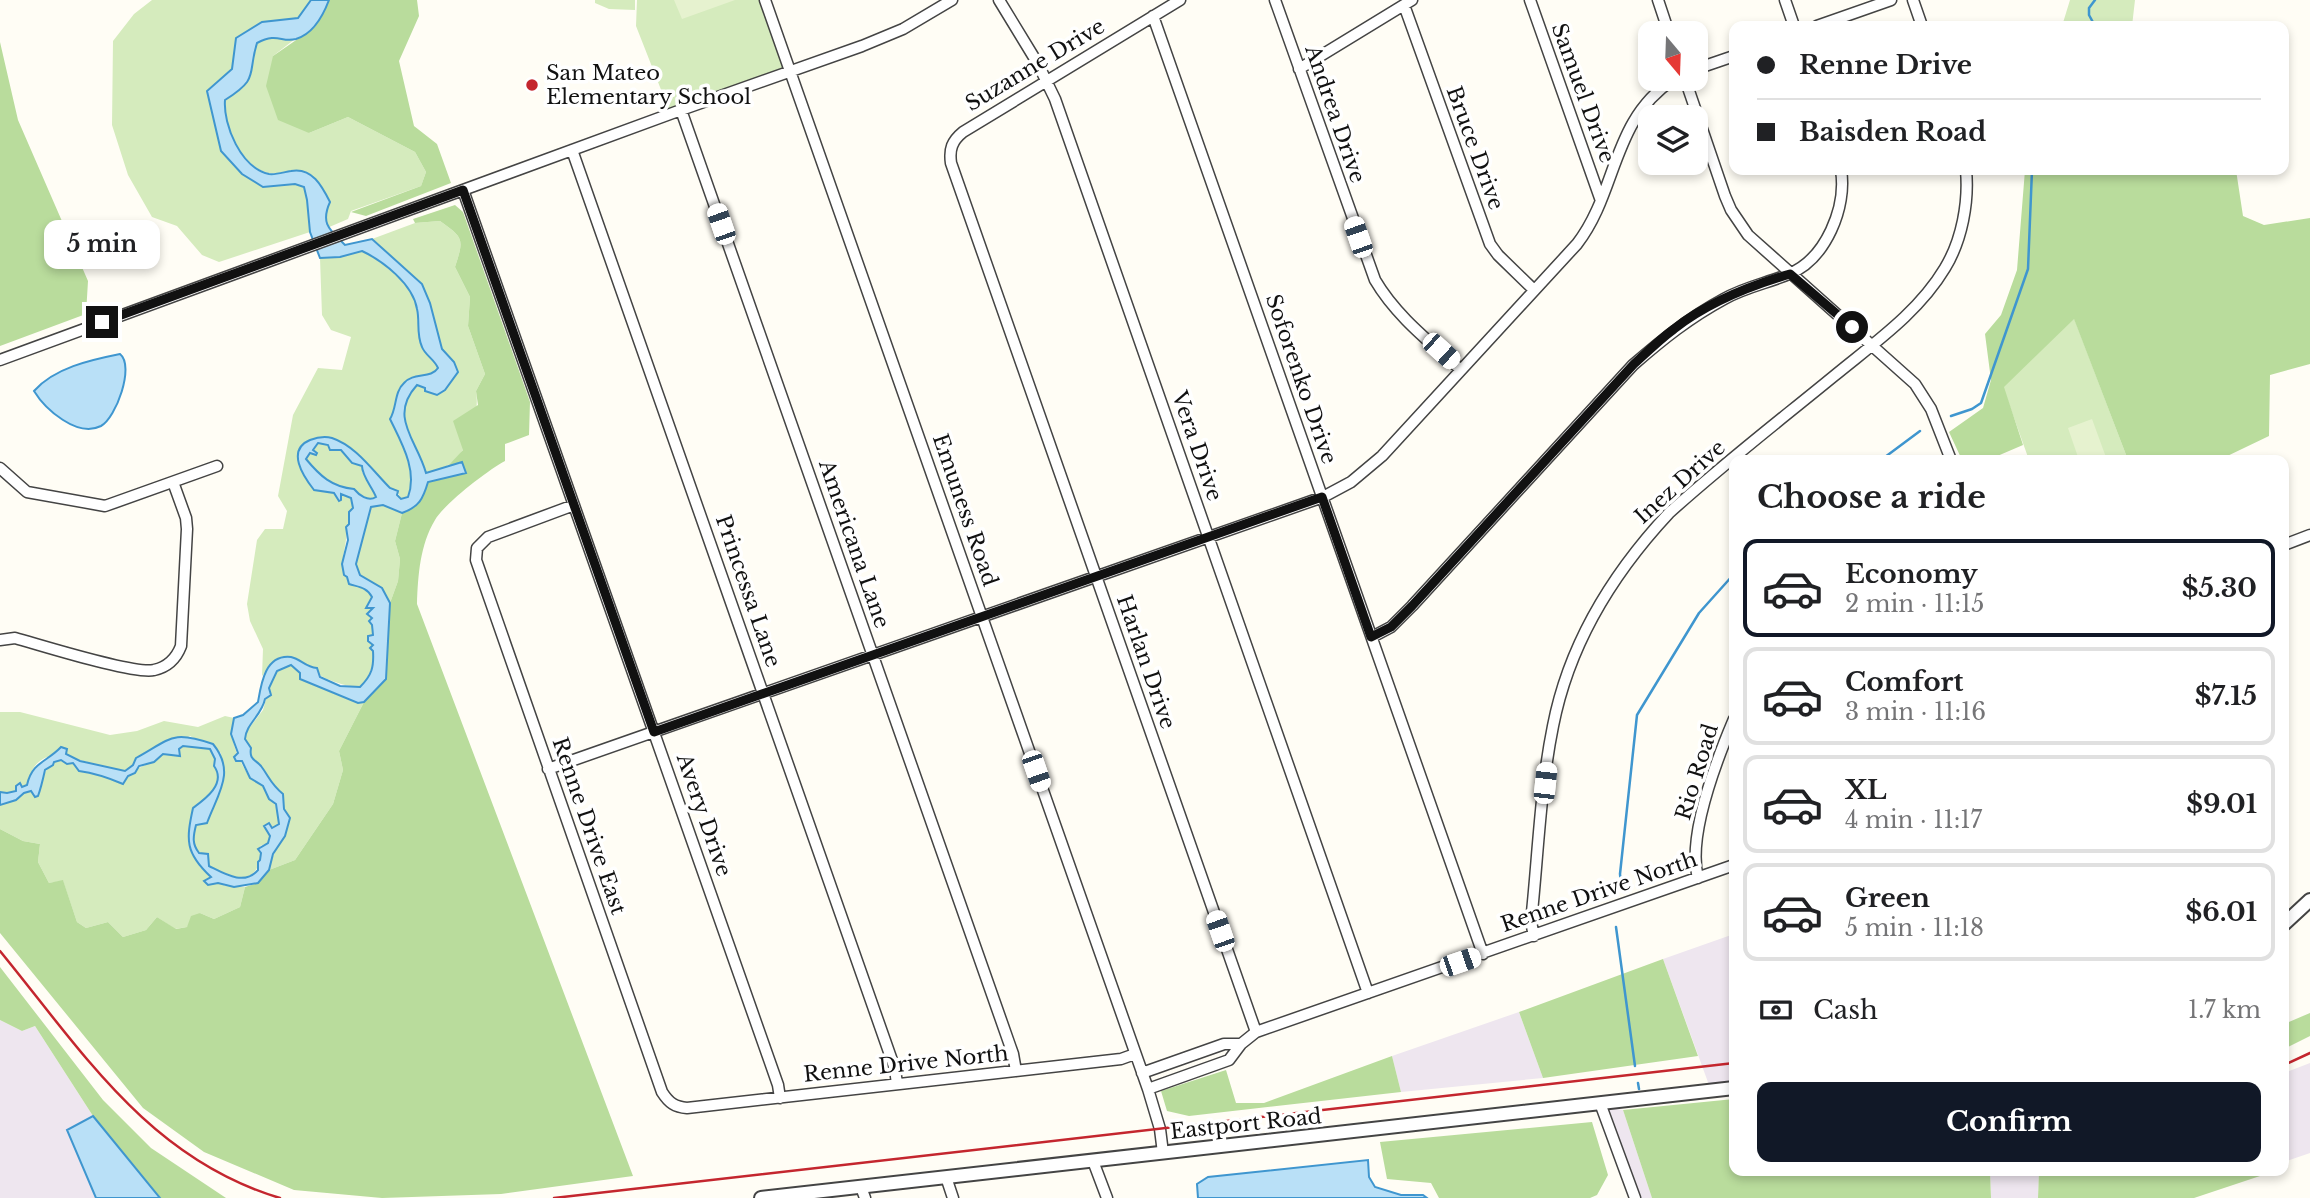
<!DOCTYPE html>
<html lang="en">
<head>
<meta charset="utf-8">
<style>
  body { margin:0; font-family:"Libre Baskerville",serif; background:#f6f6f6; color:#202124; height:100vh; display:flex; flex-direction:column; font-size:26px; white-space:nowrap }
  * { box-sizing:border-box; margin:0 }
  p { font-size:23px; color:#757577 }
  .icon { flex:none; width:38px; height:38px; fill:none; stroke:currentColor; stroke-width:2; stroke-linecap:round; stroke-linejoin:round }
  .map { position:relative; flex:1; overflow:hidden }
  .details { position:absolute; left:1729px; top:455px; width:560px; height:721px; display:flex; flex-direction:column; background:#fff; border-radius:14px; box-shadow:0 4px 10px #0003 }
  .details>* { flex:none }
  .top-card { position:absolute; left:1729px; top:21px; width:560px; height:154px; border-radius:14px; box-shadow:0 4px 10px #0003; display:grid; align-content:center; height:154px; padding:0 28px; background:#fff }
  .needle { width:46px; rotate:161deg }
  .fabs { position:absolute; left:1638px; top:21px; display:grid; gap:14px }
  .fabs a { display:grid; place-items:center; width:70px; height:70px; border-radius:14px; background:#fff; box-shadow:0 4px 10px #0003; font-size:35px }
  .end { position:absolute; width:32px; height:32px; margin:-16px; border:9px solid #111; background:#fff; box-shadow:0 0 0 4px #fff }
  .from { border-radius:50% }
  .bubble { position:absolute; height:49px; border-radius:14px; background:#fff; box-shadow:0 4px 10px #0003; font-size:23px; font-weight:700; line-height:49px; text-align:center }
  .car { position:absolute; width:21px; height:42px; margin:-21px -10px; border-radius:9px; box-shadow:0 0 5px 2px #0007; background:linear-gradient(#fff 24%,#345 0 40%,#fff 0 76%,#345 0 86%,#fff 0) }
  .top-card b { display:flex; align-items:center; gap:24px; height:66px; font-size:26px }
  .top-card b+b { border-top:2px solid #e0e0e0 }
  .top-card i { width:18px; height:18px; background:#202124 }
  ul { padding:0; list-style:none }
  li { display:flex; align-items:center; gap:21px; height:98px; margin:0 14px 10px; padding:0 14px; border:4px solid #e0e0e0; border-radius:14px }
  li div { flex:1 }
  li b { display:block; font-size:26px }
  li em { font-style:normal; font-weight:700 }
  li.active { border-color:#111827 }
  li>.icon { width:63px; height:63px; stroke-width:1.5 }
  h2 { padding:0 28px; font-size:32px; line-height:84px }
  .pay { display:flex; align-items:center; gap:18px; height:77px; padding:0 28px; font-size:26px }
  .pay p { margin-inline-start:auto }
  .primary-button { display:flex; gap:14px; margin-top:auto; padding:14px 28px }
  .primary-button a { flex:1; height:80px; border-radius:14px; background:#111827; color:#fff; font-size:28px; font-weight:700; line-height:80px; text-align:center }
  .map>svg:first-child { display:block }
  .industrial { fill:#eee6ef }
  .green { fill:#d5ebbd }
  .forest { fill:#b9dc9c }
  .pitch { fill:#e6f2cf }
  .water { fill:#b9e0f7; stroke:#3f96cf; stroke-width:2; fill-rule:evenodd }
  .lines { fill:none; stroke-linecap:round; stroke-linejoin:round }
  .stream { stroke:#3f96cf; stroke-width:2.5 }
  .minor-casing { stroke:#444; stroke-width:13 }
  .tertiary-casing { stroke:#444; stroke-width:16 }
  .minor { stroke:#fff; stroke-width:10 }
  .tertiary { stroke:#fff; stroke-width:12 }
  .rail { stroke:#c4262e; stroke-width:2.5 }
  .route { stroke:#111; stroke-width:9 }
  .poi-dot { fill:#c4262e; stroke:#fff; stroke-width:2.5 }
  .labels { text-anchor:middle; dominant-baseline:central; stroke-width:7; stroke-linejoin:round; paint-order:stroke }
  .street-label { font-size:21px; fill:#111; stroke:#fff }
  .poi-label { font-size:21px; fill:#111; stroke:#fff; text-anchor:start }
</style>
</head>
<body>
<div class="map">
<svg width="2310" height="1198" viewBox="0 0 2310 1198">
  <rect width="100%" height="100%" fill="#fffdf5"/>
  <path class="industrial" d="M 1734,934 L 1734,1082 L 1709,1085 L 1663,959 Z
    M 1519,1012 L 1543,1078 L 1401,1092 L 1392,1056 Z
    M 0,1020 L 22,1031 L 35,1026 L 93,1116 L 67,1130 L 96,1198 L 0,1198 Z
    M 2310,1063 L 2310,1153 L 2284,1162 L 2284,1073 Z
    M 1608,1108 L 1623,1110 L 1652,1198 L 1641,1198 Z
    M 1990,1171 L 2039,1171 L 2038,1198 L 1991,1198 Z"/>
  <path class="green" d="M 152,0 L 311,0 L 298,18 L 262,22 L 232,69 L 207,91 L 221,151 L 263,187 L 295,184 L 304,187 L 307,200 L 310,232 L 219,262 L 202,255 L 177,226 L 152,217 L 128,175 L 112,125 L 113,41 L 134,14 Z
    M 595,0 L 635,0 L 635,10 L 609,9 L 595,3 Z
    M 637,0 L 761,0 L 785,67 L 669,110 L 636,26 Z
    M 2070,0 L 2135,0 L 2132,26 L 2062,26 Z
    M 270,36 L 295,39 L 273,56 L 309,133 L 348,117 L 415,152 L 426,172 L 421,186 L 351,211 L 348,219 L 327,228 L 325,212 L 296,170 C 287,171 276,175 268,173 C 240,165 223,126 225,100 L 239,91 L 257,43 Z
    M 440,221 C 464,238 464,239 455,267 L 470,297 L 468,326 L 485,374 L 476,391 C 480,414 469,453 447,466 C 442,470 432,471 426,473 C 417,439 387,417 417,384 L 426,388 L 454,362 L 442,349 L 430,303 L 372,239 L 415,223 Z
    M 362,251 C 383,261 413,284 417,309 C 420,321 416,335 422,347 C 425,355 435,359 438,368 C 431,378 417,372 409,380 C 394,393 400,404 390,419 C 401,442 418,470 408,496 L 401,499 L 397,491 L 390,488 C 368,466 327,413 298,452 L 334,493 L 351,498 L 353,508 L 349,524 L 346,527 C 349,544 337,561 347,576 C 353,585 366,588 372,597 L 367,608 L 373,609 C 370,638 383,663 360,687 C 334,685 318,676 298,660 L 274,662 L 262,676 L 263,649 L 250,621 L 247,604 L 257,540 L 265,529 L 283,529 L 287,511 L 278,496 L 293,415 L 318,368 L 342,370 L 351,337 L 331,330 L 322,315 L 320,258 L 340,257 Z
    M 2074,318 L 2128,460 L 2029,460 L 2003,387 Z
    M 318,443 L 341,449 L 352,463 L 362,466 L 362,472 L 377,497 C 369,502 359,495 354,489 C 332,487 320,475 306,459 Z
    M 383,505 L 402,513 L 395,541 L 400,559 L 398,581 L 390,603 L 382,588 L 360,575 L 356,564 L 370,507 Z
    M 291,665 L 300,673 L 358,703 L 364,702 L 339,751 L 343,770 L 333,804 L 295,860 L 269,870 C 273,851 284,837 290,818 L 284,809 L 283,794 L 272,784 L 260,764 L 253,761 L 245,739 L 246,732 L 263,710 L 269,688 L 277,671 Z
    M 0,712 L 20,712 L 110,735 L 137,731 L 164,721 L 198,727 L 225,716 L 234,718 C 234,723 231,730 232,735 C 233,747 242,766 249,776 C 252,781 258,781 262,785 C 271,794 280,811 279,824 L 272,828 L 268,843 L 260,846 C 265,898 208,878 195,847 C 191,840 194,832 196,825 L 207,823 L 217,793 L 220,790 L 221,753 L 190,736 L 125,771 C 118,769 110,769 103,767 C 74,759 37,739 27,785 L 22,788 L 20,784 L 17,790 L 7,793 L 0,792 Z
    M 183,746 L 210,749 L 215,759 L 218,780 L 213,791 L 198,805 L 188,839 L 200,867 L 211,877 L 210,879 L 226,886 L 245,887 L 240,907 L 214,919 L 200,913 L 187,927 L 175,929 L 157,917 L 146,930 L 123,937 L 108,922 L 86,928 L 77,922 L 63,881 L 49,883 L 38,862 L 40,844 L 23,841 L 0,829 L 0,805 L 16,800 L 24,793 L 32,791 L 35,793 C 42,780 48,756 67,761 C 73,763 76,765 80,771 C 94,773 109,778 123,784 C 136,763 148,768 163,754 L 180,756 L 179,749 Z"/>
  <path class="forest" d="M 329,0 L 417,0 L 419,16 L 399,61 L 414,126 L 437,144 L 451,183 L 366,216 L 351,212 L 421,186 L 426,172 L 415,152 L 348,117 L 309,133 L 278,120 L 266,86 L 273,56 L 315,27 Z
    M 0,42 L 18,120 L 88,281 L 86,314 L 0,346 Z
    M 2025,170 L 2236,170 L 2243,216 L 2264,225 L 2310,218 L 2310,364 L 2270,375 L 2269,436 L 2219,460 L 2128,460 L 2074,319 L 2004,387 L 2023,445 L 1988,460 L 1962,460 L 1949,432 L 1983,408 L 1991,380 L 1985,334 L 2001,315 L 2017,270 Z
    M 455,205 L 463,212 L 530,402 L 529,435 L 505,444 L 505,461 C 488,470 444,504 435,520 C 420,545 418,575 417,604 L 633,1176 L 501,1194 L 382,1198 L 294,1190 L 204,1152 L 143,1108 L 0,933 L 0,829 L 23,841 L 40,844 L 38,862 L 49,883 L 63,880 L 77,922 L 86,928 L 108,922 L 123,937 L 146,930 L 157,917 L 176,929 L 187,927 L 191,916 L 200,913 L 214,919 L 240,907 L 245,887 L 258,883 L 269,870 L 295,860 L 333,804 L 343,770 L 339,751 L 364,702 L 386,679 L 390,603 L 398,581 L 400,559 L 395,541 L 402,513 C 419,507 423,500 428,482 L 462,463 L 447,467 L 463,450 L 453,421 L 478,405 L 476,391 L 485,374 L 468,326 L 470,297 L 455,267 C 464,239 464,238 440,221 L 415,223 L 413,219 Z
    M 1663,959 L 1698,1056 L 1543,1078 L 1519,1012 Z
    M 0,967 L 103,1100 L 151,1148 L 226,1198 L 160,1198 L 93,1116 L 35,1026 L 22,1031 L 0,1020 Z
    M 2310,1013 L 2310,1036 L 2284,1049 L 2284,1024 Z
    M 1392,1056 L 1401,1092 L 1189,1116 L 1167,1111 L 1161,1091 L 1226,1070 L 1236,1103 L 1264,1103 Z
    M 1734,1099 L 1734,1171 L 1990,1171 L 1991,1198 L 1652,1198 L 1623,1110 Z
    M 1592,1122 L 1608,1175 L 1597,1195 L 1590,1198 L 1439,1198 L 1431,1183 L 1387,1179 L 1380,1142 Z
    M 2039,1171 L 2275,1171 L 2194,1198 L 2038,1198 Z"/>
  <path class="pitch" d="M 674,0 L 735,0 L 682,19 Z
    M 2092,419 L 2107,460 L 2079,460 L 2068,428 Z"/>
  <path class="water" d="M 311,0 L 329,0 C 323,16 313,34 296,39 C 281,43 278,32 257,43 C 247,75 260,78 225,100 C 223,125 241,168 269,174 C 276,175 284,172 291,171 C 312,167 322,186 330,202 C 320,224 330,230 345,245 L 372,239 L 422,284 L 430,303 L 442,349 L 454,362 L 458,372 L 445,390 L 437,395 L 425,391 L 425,388 L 417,385 C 388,417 417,440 426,473 L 462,462 L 466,473 L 428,482 C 423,499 419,507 402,513 L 383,505 L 371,507 L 356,564 L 360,575 L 382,588 L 390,603 L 386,679 L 364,702 L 358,703 L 300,679 L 300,673 L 291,665 L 277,671 L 269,688 L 271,695 L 265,699 C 262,715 246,724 245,739 L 251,748 C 249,760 255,759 261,766 C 270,778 270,783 283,794 L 284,809 L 290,818 L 285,836 L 273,854 L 269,870 L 258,883 L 234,887 L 218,883 L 208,885 L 204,881 L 211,877 C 185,853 186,840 193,808 C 204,800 227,784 214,766 L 215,759 L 210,749 L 183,746 L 179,749 L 180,756 L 163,754 L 154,762 L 139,766 L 135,773 L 128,776 L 123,784 C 109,778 94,773 79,771 L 73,763 L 67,764 L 61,760 L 54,762 L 53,765 L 45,770 C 43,779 41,788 38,796 L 35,797 L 31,791 L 24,793 L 16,800 L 0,805 L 0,792 L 7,793 L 16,791 L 16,786 L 20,783 L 22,787 L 27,785 C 32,762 47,762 61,747 L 67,749 L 66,754 L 80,761 L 125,771 L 133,765 L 136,758 C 172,738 172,730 213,744 C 236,772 218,793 207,823 L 196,825 C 193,837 192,844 199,853 L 208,854 L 209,866 C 225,874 244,886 258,870 L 258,862 L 260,860 L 261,853 L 258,849 L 268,843 L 270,836 L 264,826 L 269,823 L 272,828 L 279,824 L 276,804 L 269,799 L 263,786 L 250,778 L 242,761 L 236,761 L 234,757 L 238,753 L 231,734 L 234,718 L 243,715 L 258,702 C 261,684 265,654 291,657 C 301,659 305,667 317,668 L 320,677 L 340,686 L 360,687 C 372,675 374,667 373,651 L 370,648 L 373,645 L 368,641 L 368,636 L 373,635 L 372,625 L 369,621 L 372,618 L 367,614 L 373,608 L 366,608 L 372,597 C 367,587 358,587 349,584 L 347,577 L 344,575 L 342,564 L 348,540 L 346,527 L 349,524 L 349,512 L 353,508 L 351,498 L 341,494 L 341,500 L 339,501 L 334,493 L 314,490 C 303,476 286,450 310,440 C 318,437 324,436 332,438 C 356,446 373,471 390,488 L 398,491 L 397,495 L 401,499 L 408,497 C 418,470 401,442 390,419 C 397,408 394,392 404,383 C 413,372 431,379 438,368 C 434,359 425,355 422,347 C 416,334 420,321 417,309 C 413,284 383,261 362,251 L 340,257 L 320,258 L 310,232 L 307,200 L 304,187 L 295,184 L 263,187 L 242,174 L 221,151 L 207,91 L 232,69 L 236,38 L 262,22 L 298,18 ZM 318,443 L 328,445 L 330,450 L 341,450 L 352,463 L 362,466 C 362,476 372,487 376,497 C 368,502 359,495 354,489 C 332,487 320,476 306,459 L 310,453 L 316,455 L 317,453 L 313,450 Z
    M 120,354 C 135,366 116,418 101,426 C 77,438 45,409 34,391 C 54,368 90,360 120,354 Z
    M 93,1116 L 160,1198 L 96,1198 L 67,1130 Z
    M 1368,1160 L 1369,1177 L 1375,1187 L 1401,1195 L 1423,1195 L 1427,1198 L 1198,1198 L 1197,1184 L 1208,1177 Z"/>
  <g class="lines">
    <path class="stream" d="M 2095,0 L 2089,8 L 2089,15 L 2095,26
      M 1951,416 L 1972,409 L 1981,403 L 2028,269 L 2032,170
      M 1881,460 L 1920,431
      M 1621,885 L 1620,874 L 1637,715 L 1699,613 L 1734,574
      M 1616,927 L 1635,1066
      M 1638,1083 L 1639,1089"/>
    <defs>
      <path id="minor" d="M 765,0 L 1148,1089 L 1160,1129 L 1163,1153
        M 999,0 L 1038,64 L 1055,99 L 1368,993
        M 1180,0 L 963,132 C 952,141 949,149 951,163 L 1256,1032
        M 1275,0 L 1375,280 C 1396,316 1430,342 1461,370
        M 1530,0 L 1600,198
        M 1658,0 L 1669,33
        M 1785,0 L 1794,26
        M 1913,0 L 1922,26
        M 1404,5 L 1490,244 L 1498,255 L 1534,290
        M 1153,16 L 1483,954
        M 1817,26 L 1891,0
        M 1299,69 L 1412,0
        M 1696,69 L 1734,56
        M 1685,79 L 1725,196 L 1731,210 L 1748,235 L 1915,384 L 1931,409 L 1951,460
        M 681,110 L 1013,1054 L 1016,1071
        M 572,150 L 895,1069 L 897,1084
        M 463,190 L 778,1085 L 780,1098
        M 0,360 L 681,110 L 862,46 L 903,29 L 952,0
        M 0,468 L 27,492 L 105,506 L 217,466
        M 574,505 L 488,537 L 477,548 L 476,560 L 662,1092 C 669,1103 675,1107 687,1108 L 1121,1059 L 1135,1054
        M 2284,545 L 2310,535
        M 1372,637 L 1391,627 L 1412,606 L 1633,365 C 1663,339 1689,318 1724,299 C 1745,287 1768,283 1789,274 C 1826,259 1847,207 1841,170
        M 0,640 L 15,638 C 41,645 135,675 154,670 C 168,667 176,659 181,646 L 187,529 L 186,518 L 173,482
        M 548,769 L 1323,497 L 1351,482 L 1382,456 L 1577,244 C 1618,191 1611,120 1674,79
        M 1698,878 C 1687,836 1717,759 1734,719
        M 1534,936 L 1531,922 C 1538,857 1540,790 1553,726 C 1569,644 1613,573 1669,513 C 1722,465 1779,421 1834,376 C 1874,343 1918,313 1945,268 C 1962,240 1969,202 1966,170
        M 1142,1073 L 1224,1044 L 1241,1044
        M 1148,1089 L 1229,1060 L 1241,1044 L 1256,1032 L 1734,865
        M 1600,1103 L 1635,1198
        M 1093,1161 L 1107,1198
        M 946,1177 L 953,1198
        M 861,1187 L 865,1198"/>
      <path id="tertiary" d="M 2284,924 L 2310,900
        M 761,1198 L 1734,1088"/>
    </defs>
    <use href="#minor" class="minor-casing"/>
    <use href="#tertiary" class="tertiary-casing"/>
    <use href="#minor" class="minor"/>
    <use href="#tertiary" class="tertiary"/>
    <path class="rail" d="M 0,951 C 82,1051 149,1159 280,1198
      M 2284,1065 L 2310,1053
      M 554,1198 L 1734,1063"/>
  </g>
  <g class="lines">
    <path class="route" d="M 102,322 L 463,190 L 654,732 L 1322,497 L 1371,637 L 1391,627 L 1412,606 L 1633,365 C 1646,353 1659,340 1674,329 C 1708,302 1749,286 1790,274 L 1852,327"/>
  </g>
  <circle class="poi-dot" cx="532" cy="85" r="7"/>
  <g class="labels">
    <g class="street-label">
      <text transform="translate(1035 65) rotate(-31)">Suzanne Drive</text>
      <text transform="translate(1583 93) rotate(70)">Samuel Drive</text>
      <text transform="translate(1335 114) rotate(71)">Andrea Drive</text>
      <text transform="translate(1475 148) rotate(70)">Bruce Drive</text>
      <text transform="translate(1301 379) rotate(71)">Soforenko Drive</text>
      <text transform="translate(1197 446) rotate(71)">Vera Drive</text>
      <text transform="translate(1680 482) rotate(-42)">Inez Drive</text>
      <text transform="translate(965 510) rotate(71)">Emuness Road</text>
      <text transform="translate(854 544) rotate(71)">Americana Lane</text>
      <text transform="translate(748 591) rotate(71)">Princessa Lane</text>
      <text transform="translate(1146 662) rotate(71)">Harlan Drive</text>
      <text transform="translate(1697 772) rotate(-73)">Rio Road</text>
      <text transform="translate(704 815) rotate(71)">Avery Drive</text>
      <text transform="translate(589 826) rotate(71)">Renne Drive East</text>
      <text transform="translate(1599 892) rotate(-19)">Renne Drive North</text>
      <text transform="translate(906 1064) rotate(-6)">Renne Drive North</text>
      <text transform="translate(1246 1124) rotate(-6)">Eastport Road</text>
    </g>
    <g class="poi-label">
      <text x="546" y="73">San Mateo<tspan x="546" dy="24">Elementary School</tspan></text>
    </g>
  </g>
</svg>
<div class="fabs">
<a><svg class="needle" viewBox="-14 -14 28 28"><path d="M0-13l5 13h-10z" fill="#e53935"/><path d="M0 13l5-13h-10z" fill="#757577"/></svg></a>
<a><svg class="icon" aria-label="layers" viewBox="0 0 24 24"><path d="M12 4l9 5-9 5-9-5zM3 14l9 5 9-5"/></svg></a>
</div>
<i class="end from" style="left:1852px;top:327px"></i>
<i class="end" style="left:102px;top:322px"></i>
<div class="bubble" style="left:44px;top:220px;width:116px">5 min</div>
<i class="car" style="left:721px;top:224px;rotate:341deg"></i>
<i class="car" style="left:1358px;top:237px;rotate:341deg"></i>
<i class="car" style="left:1441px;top:351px;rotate:132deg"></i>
<i class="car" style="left:1036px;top:771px;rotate:161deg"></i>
<i class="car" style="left:1545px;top:783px;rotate:6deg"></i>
<i class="car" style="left:1220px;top:931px;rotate:341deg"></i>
<i class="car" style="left:1460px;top:962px;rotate:71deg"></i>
<div class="top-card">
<b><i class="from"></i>Renne Drive</b>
<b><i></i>Baisden Road</b>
</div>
<section class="details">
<h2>Choose a ride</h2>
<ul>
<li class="active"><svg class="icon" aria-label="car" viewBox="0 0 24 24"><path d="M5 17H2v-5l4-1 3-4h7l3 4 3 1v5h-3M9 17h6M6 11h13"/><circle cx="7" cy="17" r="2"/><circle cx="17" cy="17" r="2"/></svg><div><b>Economy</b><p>2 min · 11:15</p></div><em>$5.30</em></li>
<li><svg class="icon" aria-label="car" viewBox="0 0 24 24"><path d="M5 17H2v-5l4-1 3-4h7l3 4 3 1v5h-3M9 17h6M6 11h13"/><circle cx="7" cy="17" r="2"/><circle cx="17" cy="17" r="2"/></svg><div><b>Comfort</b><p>3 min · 11:16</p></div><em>$7.15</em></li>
<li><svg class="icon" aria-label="car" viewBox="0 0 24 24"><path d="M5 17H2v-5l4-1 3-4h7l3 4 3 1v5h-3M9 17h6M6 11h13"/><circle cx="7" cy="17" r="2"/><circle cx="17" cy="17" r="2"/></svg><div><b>XL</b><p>4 min · 11:17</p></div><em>$9.01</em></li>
<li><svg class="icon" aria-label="car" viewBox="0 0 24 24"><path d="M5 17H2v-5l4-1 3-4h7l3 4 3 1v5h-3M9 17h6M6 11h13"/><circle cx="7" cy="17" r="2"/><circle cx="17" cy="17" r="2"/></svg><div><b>Green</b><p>5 min · 11:18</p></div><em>$6.01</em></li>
</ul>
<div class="pay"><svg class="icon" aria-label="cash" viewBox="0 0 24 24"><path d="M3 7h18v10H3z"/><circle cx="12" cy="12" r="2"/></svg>Cash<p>1.7 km</p></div>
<div class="primary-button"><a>Confirm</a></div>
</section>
</div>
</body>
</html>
